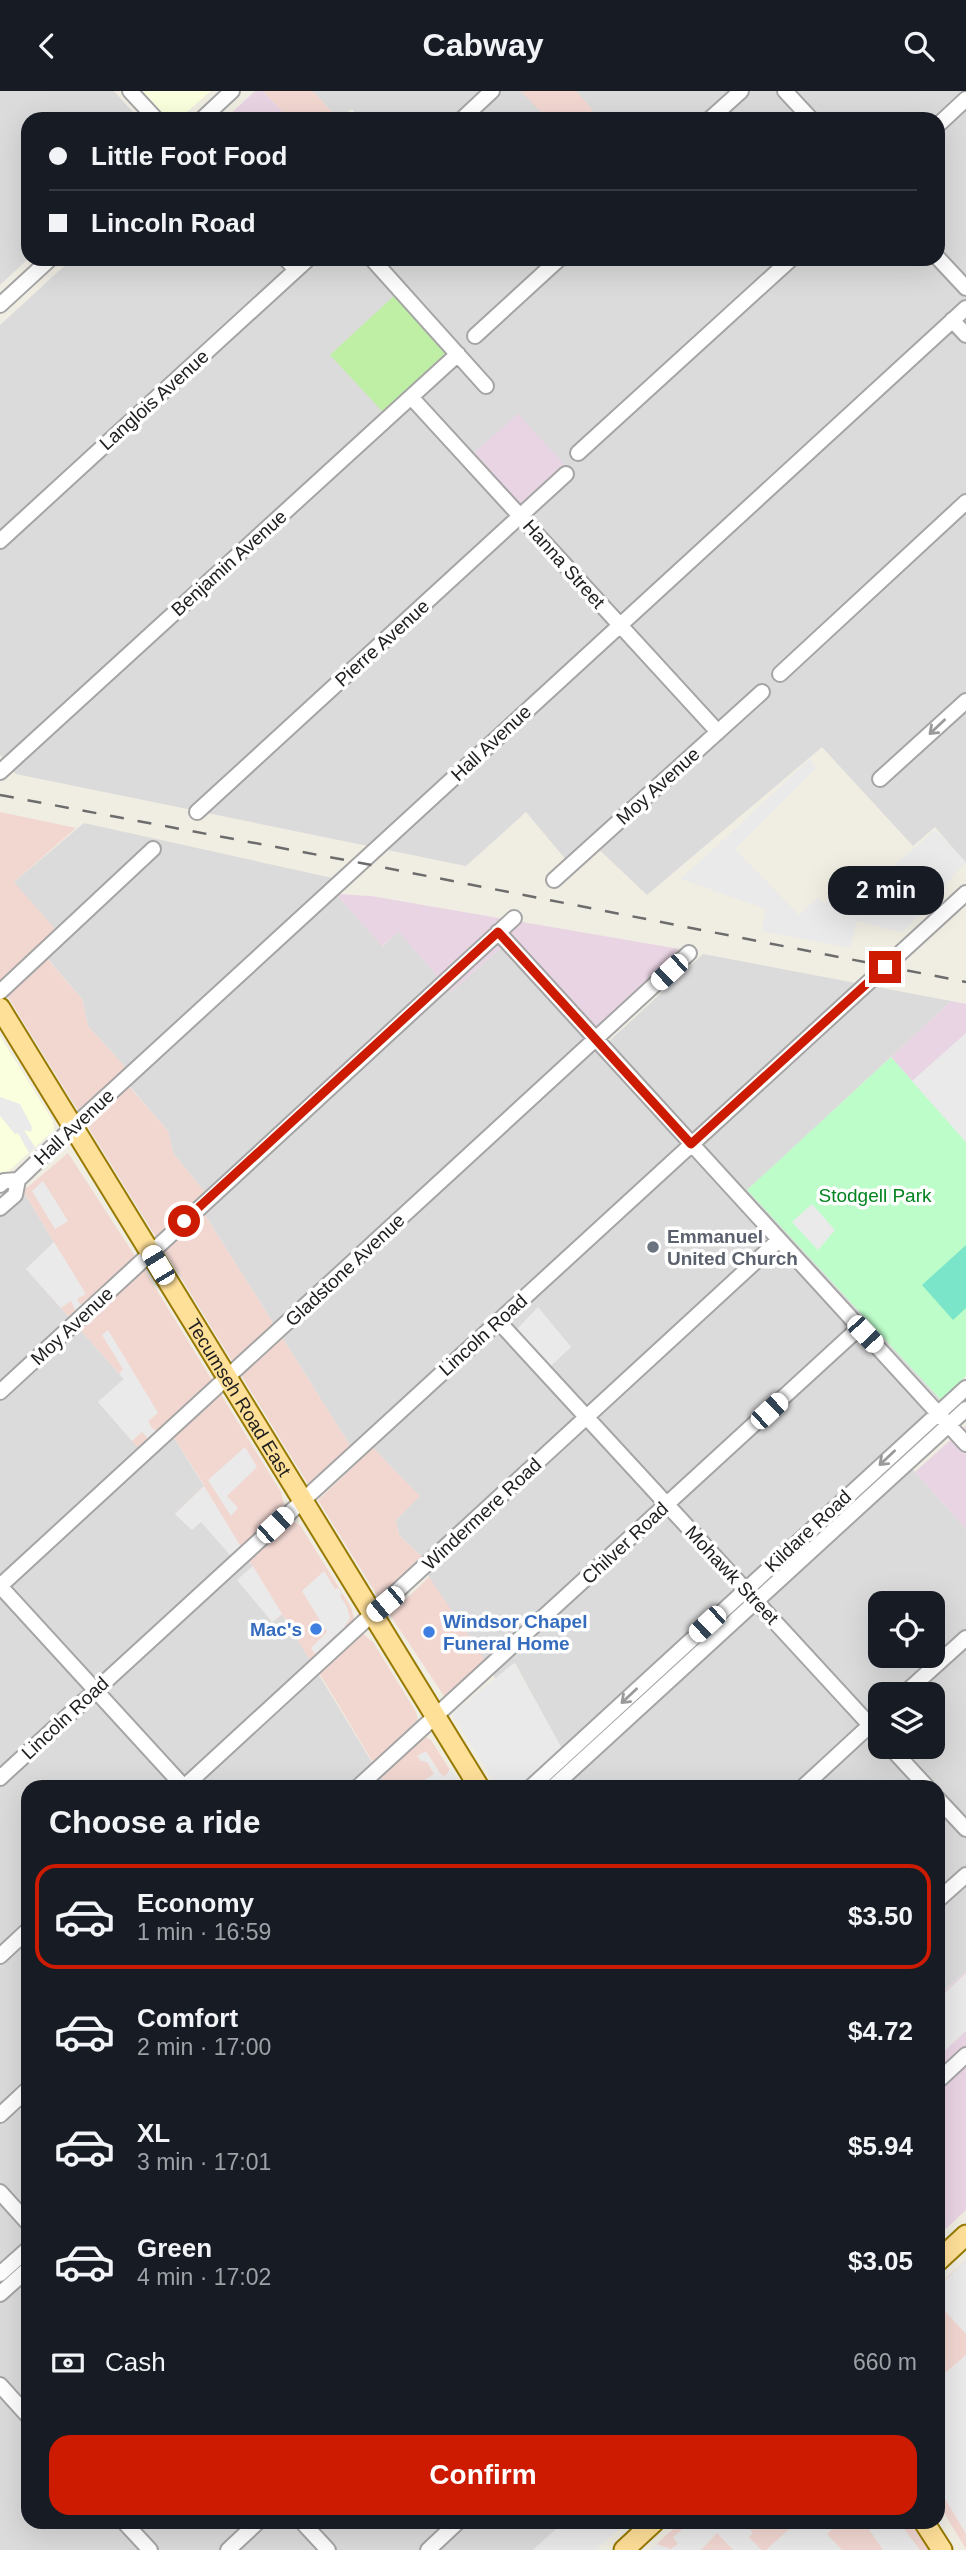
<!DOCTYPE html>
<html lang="en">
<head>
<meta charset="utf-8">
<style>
  body { margin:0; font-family:Helvetica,sans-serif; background:#20242c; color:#f1f3f6; height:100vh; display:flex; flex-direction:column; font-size:26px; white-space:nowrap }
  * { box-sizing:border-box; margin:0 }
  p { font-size:23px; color:#9ea1a6 }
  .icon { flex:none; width:38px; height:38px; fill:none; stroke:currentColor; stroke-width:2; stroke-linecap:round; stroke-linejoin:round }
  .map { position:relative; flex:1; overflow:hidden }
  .side { position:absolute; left:21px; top:1689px; width:924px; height:749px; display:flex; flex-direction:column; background:#171b24; border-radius:21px; box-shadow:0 7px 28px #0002 }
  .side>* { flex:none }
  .hud { position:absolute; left:21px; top:21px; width:924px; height:154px; border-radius:21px; box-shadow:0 7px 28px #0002; display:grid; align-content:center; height:154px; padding:0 28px; background:#171b24 }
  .controls { position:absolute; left:868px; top:1500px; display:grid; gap:14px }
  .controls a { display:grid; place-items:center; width:77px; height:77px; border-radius:14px; background:#171b24; box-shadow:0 7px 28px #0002; font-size:35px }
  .end { position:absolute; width:32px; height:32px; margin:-16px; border:9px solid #cc1b00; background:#fff; box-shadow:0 0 0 4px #fff }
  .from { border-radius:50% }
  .bubble { position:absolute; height:49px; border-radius:21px; background:#171b24; box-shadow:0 7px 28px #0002; font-size:23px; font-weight:700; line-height:49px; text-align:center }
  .car { position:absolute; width:21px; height:42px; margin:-21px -10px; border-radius:9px; box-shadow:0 0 5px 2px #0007; background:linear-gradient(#fff 24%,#345 0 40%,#fff 0 76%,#345 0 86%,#fff 0) }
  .hud b { display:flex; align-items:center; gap:24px; height:66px; font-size:26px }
  .hud b+b { border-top:2px solid #363941 }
  .hud i { width:18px; height:18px; background:#f1f3f6 }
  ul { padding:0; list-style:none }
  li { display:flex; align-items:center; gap:21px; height:105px; margin:0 14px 10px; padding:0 14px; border:4px solid transparent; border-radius:21px }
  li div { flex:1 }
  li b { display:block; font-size:26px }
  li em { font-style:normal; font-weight:700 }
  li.active { border-color:#cc1b00 }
  li>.icon { width:63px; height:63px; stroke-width:1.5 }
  h2 { padding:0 28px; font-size:32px; line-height:84px }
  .pay { display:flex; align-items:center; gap:18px; height:77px; padding:0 28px; font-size:26px }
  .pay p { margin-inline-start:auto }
  .action { display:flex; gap:14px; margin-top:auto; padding:14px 28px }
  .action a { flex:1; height:80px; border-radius:21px; background:#cc1b00; color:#fff; font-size:28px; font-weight:700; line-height:80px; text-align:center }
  header { display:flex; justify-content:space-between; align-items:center; height:91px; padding:0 28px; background:#171b24; font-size:32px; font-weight:700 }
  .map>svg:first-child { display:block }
  .residential { fill:#dcdbdb; fill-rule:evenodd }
  .commercial { fill:#f2d7d1 }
  .industrial { fill:#e9d4e3 }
  .education { fill:#faffdd }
  .grass { fill:#bfeea5 }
  .park { fill:#bdfdca }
  .pitch { fill:#7be5ca }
  .parking { fill:#eaeaea }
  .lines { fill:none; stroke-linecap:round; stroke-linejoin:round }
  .minor-casing { stroke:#a5a5a5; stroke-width:18 }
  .major-casing { stroke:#987a00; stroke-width:23 }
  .minor { stroke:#fff; stroke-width:14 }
  .major { stroke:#ffe099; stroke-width:19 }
  .rail { stroke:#6c6c6c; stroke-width:2.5; stroke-dasharray:14 14; stroke-linecap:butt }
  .oneway { stroke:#9a9a9a }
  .route { stroke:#cc1b00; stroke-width:9 }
  .worship-dot { fill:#6b7280; stroke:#fff; stroke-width:2.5 }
  .shop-dot { fill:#3f7fe0; stroke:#fff; stroke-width:2.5 }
  .labels { text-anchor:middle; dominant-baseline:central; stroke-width:7; stroke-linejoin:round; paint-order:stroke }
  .street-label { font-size:19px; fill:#1e1e1e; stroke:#fff }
  .park-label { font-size:19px; fill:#048420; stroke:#fff }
  .worship-label { font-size:19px; font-weight:bold; fill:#5b616d; stroke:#fff; text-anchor:start }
  .shop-label { font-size:19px; font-weight:bold; fill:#366cbe; stroke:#fff; text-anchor:start }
</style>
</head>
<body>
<header><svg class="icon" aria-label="back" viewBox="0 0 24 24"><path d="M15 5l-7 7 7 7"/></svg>Cabway<svg class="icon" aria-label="search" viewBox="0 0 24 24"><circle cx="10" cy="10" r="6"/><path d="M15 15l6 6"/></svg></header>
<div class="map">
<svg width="966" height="2459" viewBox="0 0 966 2459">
  <rect width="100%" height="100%" fill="#f0ede3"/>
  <path class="residential" d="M 0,0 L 114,0 L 139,28 L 28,28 L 28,168 L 0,194 Z
    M 313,0 L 966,0 L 966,772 L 935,736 L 913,755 L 822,656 L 647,804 L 589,749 L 567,770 L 526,721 L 466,775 L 16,683 L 0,664 L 0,234 L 72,168 L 938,168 L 938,28 L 361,28 L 352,18 L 338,28 Z
    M 84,732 L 337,788 L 336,803 L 383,855 L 399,840 L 451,901 L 510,849 L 605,954 L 703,863 L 951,910 L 748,1099 L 941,1309 L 891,1354 L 966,1438 L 966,1880 L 938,1904 L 938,1696 L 553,1696 L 541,1676 L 562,1658 L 515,1572 L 496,1588 L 429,1486 L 423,1467 L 399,1444 L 396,1429 L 419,1405 L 373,1357 L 351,1356 L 205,1124 L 215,1114 L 173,1062 L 168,1040 L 120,984 L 127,978 L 88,935 L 82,908 L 37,855 L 14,791 ZM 880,1512 L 933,1512 L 933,1564 L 880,1564 ZM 880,1603 L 933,1603 L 933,1656 L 880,1656 Z
    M 23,1100 L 54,1151 L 26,1178 L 124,1288 L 98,1311 L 173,1345 L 204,1395 L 175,1423 L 201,1430 L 231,1465 L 248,1469 L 253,1475 L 238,1490 L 272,1531 L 282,1523 L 387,1696 L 28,1696 L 28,2431 L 564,2431 L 533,2459 L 0,2459 L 0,1121 Z"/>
  <path class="commercial" d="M 263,0 L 313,0 L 338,28 L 289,28 Z
    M 521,0 L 576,0 L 593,19 L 583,28 L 547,28 Z
    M 0,721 L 76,737 L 14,791 L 55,838 L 37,856 L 82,908 L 88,935 L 127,978 L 120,985 L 168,1040 L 173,1062 L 216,1115 L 205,1124 L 351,1356 L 308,1393 L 0,893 Z
    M 68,1062 L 148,1185 L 281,1401 L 284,1413 L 280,1420 L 231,1465 L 201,1431 L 192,1439 L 175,1423 L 204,1394 L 173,1345 L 146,1366 L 98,1311 L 124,1288 L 26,1178 L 54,1151 L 23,1100 Z
    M 373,1357 L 420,1405 L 396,1429 L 399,1444 L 423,1467 L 378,1506 L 318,1409 Z
    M 294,1431 L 300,1434 L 351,1516 L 354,1527 L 349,1536 L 311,1571 L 283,1524 L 273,1531 L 237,1489 L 253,1475 L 248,1469 L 287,1432 Z
    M 429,1486 L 485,1569 L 444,1605 L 390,1524 Z
    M 363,1543 L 373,1551 L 416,1621 L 418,1630 L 374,1673 L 318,1580 L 354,1547 Z
    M 424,1645 L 431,1649 L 461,1696 L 387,1696 L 379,1682 Z
    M 966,2169 L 966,2458 L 938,2412 L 938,2194 Z
    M 681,2431 L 910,2431 L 929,2459 L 650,2459 Z"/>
  <path class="industrial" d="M 255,0 L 263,0 L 289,28 L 225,28 Z
    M 518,323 L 564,373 L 518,415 L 470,365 Z
    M 336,803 L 371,805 L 679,858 L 593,941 L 510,849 L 451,901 L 399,841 L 382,855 Z
    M 951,910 L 966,913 L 966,1051 L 891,966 Z
    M 966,1335 L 966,1438 L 915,1381 Z
    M 966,1880 L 966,2119 L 938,2145 L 938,1905 Z"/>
  <path class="education" d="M 142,0 L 211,0 L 179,28 L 168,28 Z
    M 0,945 L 53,1030 L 54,1039 L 0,1088 Z"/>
  <path class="grass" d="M 395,204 L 447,261 L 383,321 L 330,264 Z"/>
  <path class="park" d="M 891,966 L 966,1051 L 966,1285 L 941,1309 L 747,1099 Z"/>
  <path class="pitch" d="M 966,1154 L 966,1217 L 953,1229 L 922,1194 Z"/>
  <path class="parking" d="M 810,668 L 816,677 L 735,758 L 799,824 L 817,807 L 824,813 L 861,783 L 872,794 L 935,739 L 966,771 L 945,794 L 945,802 L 902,841 L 857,830 L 850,857 L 762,840 L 766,818 L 681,788 Z
    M 966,942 L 966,1051 L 912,990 Z
    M 0,1006 L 20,1013 L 32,1036 L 31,1041 L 24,1039 L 35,1056 L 29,1062 L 18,1042 L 15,1043 L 0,1025 Z
    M 43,1090 L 68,1130 L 55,1138 L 32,1100 Z
    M 812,1113 L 835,1139 L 818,1159 L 792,1131 Z
    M 54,1151 L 86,1203 L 77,1208 L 80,1213 L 87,1213 L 75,1226 L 76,1221 L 71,1210 L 61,1217 L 26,1178 Z
    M 538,1216 L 571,1256 L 551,1275 L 517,1238 Z
    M 108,1239 L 158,1322 L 148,1330 L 152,1337 L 158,1341 L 146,1351 L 147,1346 L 142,1341 L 132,1350 L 98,1311 L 124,1288 L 119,1283 L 123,1278 L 102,1244 Z
    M 245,1356 L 257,1376 L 227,1405 L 238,1417 L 231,1425 L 208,1389 Z
    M 204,1395 L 241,1456 L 231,1465 L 201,1431 L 192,1439 L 175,1423 Z
    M 253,1475 L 282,1523 L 273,1531 L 237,1489 Z
    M 324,1480 L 335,1498 L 338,1497 L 342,1503 L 340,1505 L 347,1516 L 350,1527 L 345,1535 L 346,1538 L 341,1543 L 339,1541 L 315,1563 L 311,1557 L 327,1541 L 302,1500 Z
    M 514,1572 L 562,1658 L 520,1696 L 497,1696 L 453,1625 L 453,1622 Z
    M 426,1660 L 440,1682 L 445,1686 L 450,1678 L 459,1692 L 455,1691 L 451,1696 L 413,1696 L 434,1683 L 427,1671 L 421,1670 L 417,1665 Z
    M 966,1882 L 966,1940 L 938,1966 L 938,1908 Z
    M 966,2169 L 966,2243 L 945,2220 L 938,2225 L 938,2196 Z
    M 966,2264 L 966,2443 L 938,2396 L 938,2298 L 940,2295 L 938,2288 Z
    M 564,2431 L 627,2431 L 596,2459 L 533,2459 Z
    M 691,2431 L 744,2431 L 753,2442 L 749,2446 L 761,2459 L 733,2459 L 717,2442 L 701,2459 L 650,2459 L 656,2453 L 671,2458 L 678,2453 L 673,2446 Z
    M 797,2431 L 840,2431 L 827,2443 L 842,2459 L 766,2459 Z
    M 864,2431 L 899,2431 L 920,2459 L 883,2459 Z"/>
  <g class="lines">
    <defs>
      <path id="minor" d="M 130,0 L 156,28
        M 785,0 L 811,28
        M 202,28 L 232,0
        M 462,28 L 492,0
        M 710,28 L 741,0
        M 938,34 L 966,8
        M 938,167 L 966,197
        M 286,168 L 296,179
        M 372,168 L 486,295
        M 0,214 L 50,168
        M 952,229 L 966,244
        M 475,245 L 559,168
        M 411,306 L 718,641
        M 578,362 L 791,168
        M 0,450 L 308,168
        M 780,583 L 966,411
        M 0,681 L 458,263
        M 880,688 L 966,610
        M 197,721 L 566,383
        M 554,789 L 762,601
        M 498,841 L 966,1353
        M 0,901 L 153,758
        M 0,1094 L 4,1090 L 18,1089
        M 0,1117 L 15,1104 L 18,1089 L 73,1036 L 966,217
        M 498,1230 L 880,1645
        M 0,1301 L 514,827
        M 0,1495 L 689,862
        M 0,1495 L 184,1696
        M 904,1603 L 966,1547
        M 890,1656 L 927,1696
        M 0,1687 L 966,802
        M 184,1696 L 779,1149
        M 358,1696 L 859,1237
        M 531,1696 L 966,1297
        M 553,1696 L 966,1318
        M 803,1696 L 880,1625
        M 938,1708 L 966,1738
        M 938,1809 L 966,1784
        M 0,1865 L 28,1839
        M 938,1990 L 966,1964
        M 0,2024 L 28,1998
        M 0,2101 L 28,2132
        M 0,2183 L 28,2158
        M 0,2203 L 28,2178
        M 0,2294 L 28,2325
        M 124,2431 L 150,2459
        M 302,2431 L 328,2459
        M 228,2459 L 258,2431
        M 428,2459 L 458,2431"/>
      <g id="major">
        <path id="s1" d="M 0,917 L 479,1696"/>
        <path d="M 938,2170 L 966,2144"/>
        <path d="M 924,2431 L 942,2459"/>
        <path d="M 624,2459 L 654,2431"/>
      </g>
    </defs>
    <use href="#minor" class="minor-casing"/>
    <use href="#major" class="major-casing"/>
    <use href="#minor" class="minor"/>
    <use href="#major" class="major"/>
    <path class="rail" d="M 0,704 L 361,772 L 966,891"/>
  </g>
  <defs><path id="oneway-shaft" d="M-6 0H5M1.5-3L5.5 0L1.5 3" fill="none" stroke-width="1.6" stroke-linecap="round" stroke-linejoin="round" transform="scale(1.75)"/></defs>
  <g class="oneway">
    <use href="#oneway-shaft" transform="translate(937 636) rotate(137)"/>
    <use href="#oneway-shaft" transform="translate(887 1367) rotate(137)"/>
    <use href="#oneway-shaft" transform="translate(629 1605) rotate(137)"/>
  </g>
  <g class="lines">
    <path class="route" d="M 184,1130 L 498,841 L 691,1053 L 885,876"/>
  </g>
  <circle class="worship-dot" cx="653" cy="1156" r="7"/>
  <g class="shop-dot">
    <circle cx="316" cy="1538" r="7"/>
    <circle cx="429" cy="1541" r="7"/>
  </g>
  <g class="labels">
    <g class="street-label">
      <text transform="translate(154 309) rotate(-42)">Langlois Avenue</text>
      <text transform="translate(229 472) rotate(-42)">Benjamin Avenue</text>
      <text transform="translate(564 473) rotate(48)">Hanna Street</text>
      <text transform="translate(382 552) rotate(-42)">Pierre Avenue</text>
      <text transform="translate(491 652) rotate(-43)">Hall Avenue</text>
      <text transform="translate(658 695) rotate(-42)">Moy Avenue</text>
      <text transform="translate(74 1036) rotate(-43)">Hall Avenue</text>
      <text transform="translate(345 1179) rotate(-43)">Gladstone Avenue</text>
      <text transform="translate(72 1235) rotate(-43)">Moy Avenue</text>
      <text transform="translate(483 1244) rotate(-42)">Lincoln Road</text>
      <text stroke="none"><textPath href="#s1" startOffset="457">Tecumseh Road East</textPath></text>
      <text transform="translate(482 1423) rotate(-43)">Windermere Road</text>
      <text transform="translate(808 1440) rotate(-43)">Kildare Road</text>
      <text transform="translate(625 1452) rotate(-43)">Chilver Road</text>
      <text transform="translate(732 1484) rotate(47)">Mohawk Street</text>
      <text transform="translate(65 1627) rotate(-43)">Lincoln Road</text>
    </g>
    <g class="park-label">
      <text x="875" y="1104">Stodgell Park</text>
    </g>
    <g class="worship-label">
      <text x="667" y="1145">Emmanuel<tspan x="667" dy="22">United Church</tspan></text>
    </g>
    <g class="shop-label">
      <text x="443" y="1530">Windsor Chapel<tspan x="443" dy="22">Funeral Home</tspan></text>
      <text x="302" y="1538" text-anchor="end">Mac's</text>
    </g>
  </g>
</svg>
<div class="controls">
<a><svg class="icon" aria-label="locate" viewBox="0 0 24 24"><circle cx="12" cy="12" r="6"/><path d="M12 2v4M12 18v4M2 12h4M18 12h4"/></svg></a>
<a><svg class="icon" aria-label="layers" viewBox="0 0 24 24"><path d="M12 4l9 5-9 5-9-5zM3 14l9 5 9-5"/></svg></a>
</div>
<i class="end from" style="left:184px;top:1130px"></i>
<i class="end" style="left:885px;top:876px"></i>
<div class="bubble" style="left:828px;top:775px;width:116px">2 min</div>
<i class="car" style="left:669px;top:881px;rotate:227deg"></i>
<i class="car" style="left:158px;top:1174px;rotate:329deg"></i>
<i class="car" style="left:865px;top:1243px;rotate:137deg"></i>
<i class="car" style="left:769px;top:1320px;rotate:47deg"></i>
<i class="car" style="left:275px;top:1434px;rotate:47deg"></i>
<i class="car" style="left:385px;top:1513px;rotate:230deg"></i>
<i class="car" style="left:707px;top:1533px;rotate:227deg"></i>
<div class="hud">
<b><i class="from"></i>Little Foot Food</b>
<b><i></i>Lincoln Road</b>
</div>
<section class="side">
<h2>Choose a ride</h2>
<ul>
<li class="active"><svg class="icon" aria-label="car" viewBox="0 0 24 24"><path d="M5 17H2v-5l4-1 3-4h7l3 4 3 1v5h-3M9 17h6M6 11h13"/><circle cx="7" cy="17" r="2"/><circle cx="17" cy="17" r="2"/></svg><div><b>Economy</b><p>1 min · 16:59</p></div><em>$3.50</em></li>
<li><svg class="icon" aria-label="car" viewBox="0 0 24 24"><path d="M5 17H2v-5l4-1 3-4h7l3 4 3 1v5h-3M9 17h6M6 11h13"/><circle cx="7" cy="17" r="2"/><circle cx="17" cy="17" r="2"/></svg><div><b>Comfort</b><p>2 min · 17:00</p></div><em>$4.72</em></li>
<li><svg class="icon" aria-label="car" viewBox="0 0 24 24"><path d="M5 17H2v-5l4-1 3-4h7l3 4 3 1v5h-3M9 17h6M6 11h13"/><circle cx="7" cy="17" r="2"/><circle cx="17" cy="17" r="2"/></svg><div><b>XL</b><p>3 min · 17:01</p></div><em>$5.94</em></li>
<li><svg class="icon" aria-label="car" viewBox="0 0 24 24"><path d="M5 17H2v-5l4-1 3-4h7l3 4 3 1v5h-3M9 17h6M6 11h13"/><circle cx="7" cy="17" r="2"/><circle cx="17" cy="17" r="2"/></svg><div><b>Green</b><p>4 min · 17:02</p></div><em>$3.05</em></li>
</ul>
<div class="pay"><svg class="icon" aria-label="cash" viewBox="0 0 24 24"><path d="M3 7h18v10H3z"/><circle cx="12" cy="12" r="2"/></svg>Cash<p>660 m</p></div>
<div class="action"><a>Confirm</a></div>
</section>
</div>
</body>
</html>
